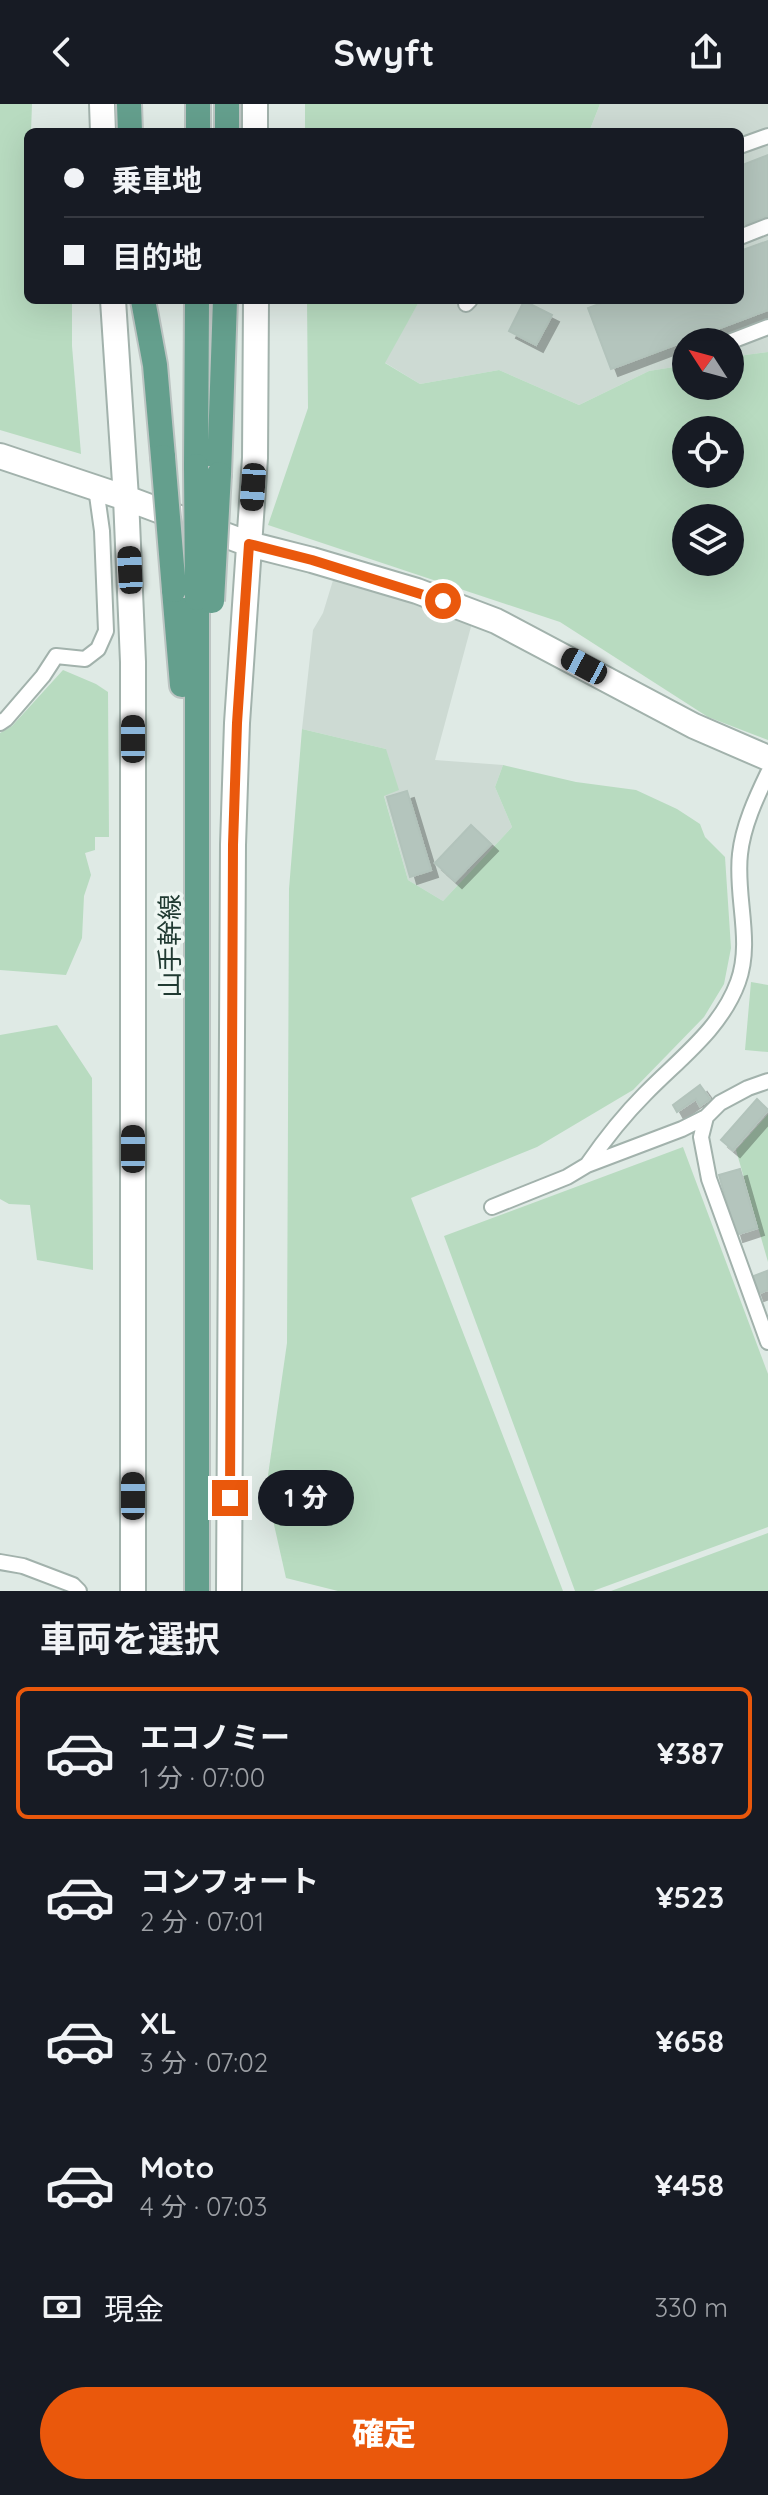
<!DOCTYPE html>
<html lang="ja">
<head>
<meta charset="utf-8">
<style>
  body { margin:0; font-family:Quicksand,"Noto Sans JP",sans-serif; background:#242831; color:#f1f3f6; height:100vh; display:flex; flex-direction:column; font-size:30px; white-space:nowrap }
  * { box-sizing:border-box; margin:0 }
  p { font-size:26px; color:#9ea1a6 }
  .icon { flex:none; width:44px; height:44px; fill:none; stroke:currentColor; stroke-width:2; stroke-linecap:round; stroke-linejoin:round }
  .map { position:relative; height:1487px; overflow:hidden }
  .sheet { display:flex; flex-direction:column; background:#171b24; flex:1 }
  .sheet>* { flex:none }
  .banner { position:absolute; left:24px; top:24px; width:720px; height:176px; border-radius:12px; box-shadow:0 8px 32px #0002; display:grid; align-content:center; height:176px; padding:0 40px; background:#171b24 }
  .needle { width:52px; rotate:306deg }
  .controls { position:absolute; left:672px; top:224px; display:grid; gap:16px }
  .controls a { display:grid; place-items:center; width:72px; height:72px; border-radius:50%; background:#171b24; box-shadow:0 8px 32px #0002; font-size:40px }
  .end { position:absolute; width:36px; height:36px; margin:-18px; border:10px solid #ea580c; background:#fff; box-shadow:0 0 0 4px #fff }
  .from { border-radius:50% }
  .bubble { position:absolute; height:56px; border-radius:28px; background:#171b24; box-shadow:0 8px 32px #0002; font-size:26px; font-weight:800; line-height:56px; text-align:center }
  .car { position:absolute; width:24px; height:48px; margin:-24px -12px; border-radius:10px; box-shadow:0 0 6px 2px #0007; background:linear-gradient(#222 24%,#8ab4d8 0 40%,#222 0 76%,#8ab4d8 0 86%,#222 0) }
  .banner b { display:flex; align-items:center; gap:28px; height:76px; font-size:30px }
  .banner b+b { border-top:2px solid #363941 }
  .banner i { width:20px; height:20px; background:#f1f3f6 }
  ul { padding:0; list-style:none }
  li { display:flex; align-items:center; gap:24px; height:132px; margin:0 16px 12px; padding:0 24px; border:4px solid transparent; border-radius:12px }
  li div { flex:1 }
  li b { display:block; font-size:30px }
  li em { font-style:normal; font-weight:800 }
  li.current { border-color:#ea580c }
  li>.icon { width:72px; height:72px; stroke-width:1.5 }
  h2 { padding:0 40px; font-size:36px; line-height:96px }
  .pay { display:flex; align-items:center; gap:20px; height:88px; padding:0 40px; font-size:30px }
  .pay p { margin-inline-start:auto }
  .cta { display:flex; gap:16px; margin-top:auto; padding:16px 40px }
  .cta a { flex:1; height:92px; border-radius:48px; background:#ea580c; color:#fff; font-size:32px; font-weight:800; line-height:92px; text-align:center }
  header { display:flex; justify-content:space-between; align-items:center; height:104px; padding:0 40px; background:#171b24; font-size:36px; font-weight:800 }
  .map>svg:first-child { display:block }
  .built { fill:#cddad3 }
  .green { fill:#b8dbc0; fill-rule:evenodd }
  .building { fill:#b4c5bd; stroke:#b2c3bb; stroke-width:2; filter:url(#shadow) }
  .lines { fill:none; stroke-linecap:round; stroke-linejoin:round }
  .service-casing { stroke:#a2b2ac; stroke-width:18 }
  .minor-casing { stroke:#a2b2ac; stroke-width:28 }
  .primary-casing { stroke:#bcc4c2; stroke-width:28 }
  .service { stroke:#fff; stroke-width:14 }
  .minor { stroke:#fff; stroke-width:24 }
  .primary { stroke:#649f8d; stroke-width:24 }
  .primary-bridge-casing { stroke:#bcc4c2; stroke-width:28; stroke-linecap:butt }
  .primary-bridge { stroke:#649f8d; stroke-width:24 }
  .route { stroke:#ea580c; stroke-width:10 }
  .labels { text-anchor:middle; dominant-baseline:central; stroke-width:7; stroke-linejoin:round; paint-order:stroke }
  .street-label { font-size:26px; fill:#203a32; stroke:#eff7f3 }
</style>
</head>
<body>
<header><svg class="icon" aria-label="back" viewBox="0 0 24 24"><path d="M15 5l-7 7 7 7"/></svg>Swyft<svg class="icon" aria-label="share" viewBox="0 0 24 24"><path d="M12 15V3M7 8l5-5 5 5M5 13v7h14v-7"/></svg></header>
<div class="map">
<svg width="768" height="1487" viewBox="0 0 768 1487">
  <defs>
    <filter id="shadow"><feDropShadow dx="7" dy="7" stdDeviation="0" flood-color="#0004"/></filter>
  </defs>
  <rect width="100%" height="100%" fill="#dfeae5"/>
  <path class="built" d="M 600,0 L 768,0 L 768,248 L 730,253 L 730,238 L 686,238 L 686,261 L 649,267 L 579,301 L 499,266 L 420,280 L 384,258 L 420,196 L 740,196 L 740,28 L 589,28 Z
    M 334,473 L 472,519 L 435,656 L 503,661 L 495,683 L 512,723 L 443,797 L 408,776 L 384,691 L 386,645 L 302,625 L 313,526 L 323,509 Z"/>
  <path class="green" d="M 0,0 L 32,0 L 31,28 L 28,28 L 28,196 L 72,196 L 72,242 L 81,350 L 0,326 Z
    M 305,0 L 600,0 L 589,28 L 305,28 Z
    M 307,196 L 420,196 L 385,259 L 420,280 L 499,266 L 579,301 L 649,267 L 686,261 L 686,282 L 730,282 L 730,253 L 768,248 L 768,636 L 708,613 L 560,518 L 268,421 L 308,304 ZM 686,326 L 730,326 L 730,370 L 686,370 ZM 686,414 L 730,414 L 730,458 L 686,458 Z
    M 63,566 L 96,580 L 108,588 L 109,733 L 95,733 L 95,746 L 85,749 L 91,771 L 84,792 L 82,834 L 66,871 L 0,866 L 0,629 L 12,622 Z
    M 302,625 L 386,645 L 399,686 L 384,692 L 408,776 L 443,797 L 512,723 L 495,683 L 503,661 L 576,678 L 636,686 L 677,705 L 700,720 L 705,733 L 725,753 L 731,844 L 724,880 L 704,913 L 633,986 L 537,1043 L 411,1094 L 563,1487 L 338,1487 L 286,1474 L 266,1385 L 287,1239 L 289,785 Z
    M 751,878 L 768,881 L 768,948 L 745,946 Z
    M 57,921 L 92,974 L 93,1166 L 37,1156 L 30,1101 L 9,1100 L 0,1095 L 0,931 Z
    M 768,1010 L 768,1158 L 736,1046 Z
    M 683,1043 L 768,1270 L 768,1423 L 593,1487 L 575,1487 L 444,1132 Z
    M 768,1429 L 768,1487 L 611,1487 Z"/>
  <path class="building" d="M 768,51 L 768,112 L 740,122 L 740,62 Z
    M 768,137 L 768,206 L 611,265 L 588,204 L 610,196 L 740,196 L 740,147 Z
    M 524,197 L 552,211 L 536,241 L 509,227 Z
    M 407,687 L 431,766 L 410,773 L 387,693 Z
    M 471,721 L 491,740 L 455,777 L 435,759 Z
    M 700,981 L 710,995 L 700,1002 L 696,995 L 677,1008 L 673,1001 Z
    M 757,995 L 768,1006 L 733,1046 L 721,1036 Z
    M 740,1065 L 757,1124 L 736,1131 L 719,1071 Z
    M 767,1167 L 768,1186 L 757,1190 L 751,1173 Z"/>
  <g class="lines">
    <defs>
      <path id="service" d="M 740,42 L 768,32
        M 740,133 L 768,122
        M 466,200 L 470,196
        M 729,238 L 768,223
        M 685,255 L 686,255
        M 0,619 L 6,615 L 43,572 L 56,552 L 85,555 L 98,545 L 106,527 L 102,427 L 96,384
        M 706,1013 L 701,1033 L 709,1075 L 768,1238
        M 587,1061 C 605,1035 623,1012 645,990 C 679,955 721,925 738,878 C 753,837 735,792 740,750 C 743,722 756,694 768,669
        M 492,1103 L 567,1073 L 587,1061 L 682,1025 L 706,1013 L 720,999 L 748,984 L 768,977
        M 0,1458 L 23,1462 L 73,1481 L 79,1487"/>
      <path id="minor" d="M 102,0 L 103,28
        M 255,0 L 255,28
        M 113,196 L 126,394 L 133,558 L 133,1487
        M 0,352 L 126,394 L 249,440 L 312,456 L 417,487 L 496,517 L 694,622 L 768,654
        M 229,1487 L 233,741 L 237,619 L 255,354 L 256,196"/>
      <path id="primary" d="M 129,0 L 130,28
        M 198,28 L 198,0
        M 227,28 L 227,0
        M 143,196 L 155,261 L 163,353
        M 196,362 L 197,196
        M 219,370 L 225,196
        M 174,486 L 182,581
        M 197,494 L 197,1487"/>
    </defs>
    <use href="#service" class="service-casing"/>
    <use href="#minor" class="minor-casing"/>
    <use href="#primary" class="primary-casing"/>
    <use href="#service" class="service"/>
    <use href="#minor" class="minor"/>
    <use href="#primary" class="primary"/>
    <defs>
      <path id="primary-bridge" d="M 163,353 L 174,486
        M 196,362 L 197,494
        M 212,497 L 219,370"/>
    </defs>
    <use href="#primary-bridge" class="primary-bridge-casing"/>
    <use href="#primary-bridge" class="primary-bridge"/>
  </g>
  <g class="lines">
    <path class="route" d="M 230,1394 L 233,741 L 237,619 L 249,440 L 312,456 L 443,497"/>
  </g>
  <g class="labels">
    <g class="street-label">
      <text transform="translate(169 842) rotate(-90)">山手幹線</text>
    </g>
  </g>
</svg>
<div class="controls">
<a><svg class="needle" viewBox="-14 -14 28 28"><path d="M0-13l5 13h-10z" fill="#e53935"/><path d="M0 13l5-13h-10z" fill="#9ea1a6"/></svg></a>
<a><svg class="icon" aria-label="locate" viewBox="0 0 24 24"><circle cx="12" cy="12" r="6"/><path d="M12 2v4M12 18v4M2 12h4M18 12h4"/></svg></a>
<a><svg class="icon" aria-label="layers" viewBox="0 0 24 24"><path d="M12 4l9 5-9 5-9-5zM3 14l9 5 9-5"/></svg></a>
</div>
<i class="end from" style="left:443px;top:497px"></i>
<i class="end" style="left:230px;top:1394px"></i>
<div class="bubble" style="left:258px;top:1366px;width:96px">1 分</div>
<i class="car" style="left:253px;top:383px;rotate:184deg"></i>
<i class="car" style="left:130px;top:466px;rotate:357deg"></i>
<i class="car" style="left:584px;top:562px;rotate:298deg"></i>
<i class="car" style="left:133px;top:635px;rotate:0deg"></i>
<i class="car" style="left:133px;top:1045px;rotate:0deg"></i>
<i class="car" style="left:133px;top:1392px;rotate:0deg"></i>
<div class="banner">
<b><i class="from"></i>乗車地</b>
<b><i></i>目的地</b>
</div>
</div>
<section class="sheet">
<h2>車両を選択</h2>
<ul>
<li class="current"><svg class="icon" aria-label="car" viewBox="0 0 24 24"><path d="M5 17H2v-5l4-1 3-4h7l3 4 3 1v5h-3M9 17h6M6 11h13"/><circle cx="7" cy="17" r="2"/><circle cx="17" cy="17" r="2"/></svg><div><b>エコノミー</b><p>1 分 · 07:00</p></div><em>¥387</em></li>
<li><svg class="icon" aria-label="car" viewBox="0 0 24 24"><path d="M5 17H2v-5l4-1 3-4h7l3 4 3 1v5h-3M9 17h6M6 11h13"/><circle cx="7" cy="17" r="2"/><circle cx="17" cy="17" r="2"/></svg><div><b>コンフォート</b><p>2 分 · 07:01</p></div><em>¥523</em></li>
<li><svg class="icon" aria-label="car" viewBox="0 0 24 24"><path d="M5 17H2v-5l4-1 3-4h7l3 4 3 1v5h-3M9 17h6M6 11h13"/><circle cx="7" cy="17" r="2"/><circle cx="17" cy="17" r="2"/></svg><div><b>XL</b><p>3 分 · 07:02</p></div><em>¥658</em></li>
<li><svg class="icon" aria-label="car" viewBox="0 0 24 24"><path d="M5 17H2v-5l4-1 3-4h7l3 4 3 1v5h-3M9 17h6M6 11h13"/><circle cx="7" cy="17" r="2"/><circle cx="17" cy="17" r="2"/></svg><div><b>Moto</b><p>4 分 · 07:03</p></div><em>¥458</em></li>
</ul>
<div class="pay"><svg class="icon" aria-label="cash" viewBox="0 0 24 24"><path d="M3 7h18v10H3z"/><circle cx="12" cy="12" r="2"/></svg>現金<p>330 m</p></div>
<div class="cta"><a>確定</a></div>
</section>
</body>
</html>
